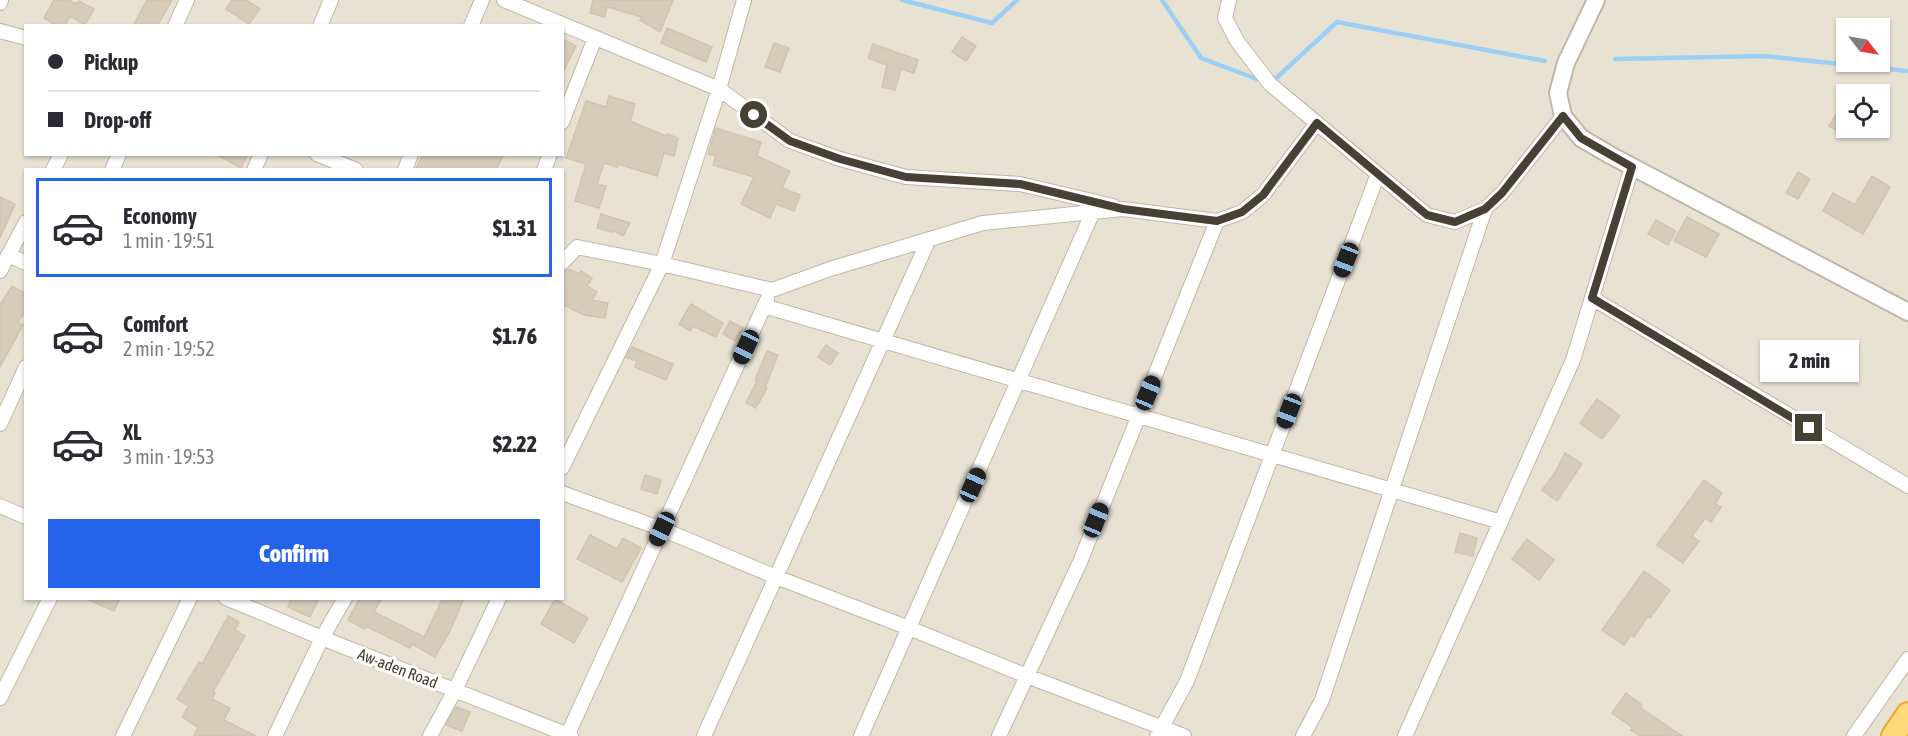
<!DOCTYPE html>
<html lang="en">
<head>
<meta charset="utf-8">
<style>
  body { margin:0; font-family:"Asap Condensed",sans-serif; background:#f7f7f7; color:#2b2b33; height:100vh; display:flex; flex-direction:column; font-size:22px; white-space:nowrap }
  * { box-sizing:border-box; margin:0 }
  p { font-size:20px; color:#7c7c81 }
  .icon { flex:none; width:33px; height:33px; fill:none; stroke:currentColor; stroke-width:2; stroke-linecap:round; stroke-linejoin:round }
  .map { position:relative; flex:1; overflow:hidden }
  .panel { position:absolute; left:24px; top:168px; width:540px; height:432px; display:flex; flex-direction:column; background:#fff; border-radius:0px; box-shadow:0 2px 4px #0004 }
  .panel>* { flex:none }
  .top-card { position:absolute; left:24px; top:24px; width:540px; height:132px; border-radius:0px; box-shadow:0 2px 4px #0004; display:grid; align-content:center; height:132px; padding:0 24px; background:#fff }
  .needle { width:39px; rotate:121deg }
  .controls { position:absolute; left:1836px; top:18px; display:grid; gap:12px }
  .controls a { display:grid; place-items:center; width:54px; height:54px; border-radius:0px; background:#fff; box-shadow:0 2px 4px #0004; font-size:30px }
  .end { position:absolute; width:27px; height:27px; margin:-14px; border:8px solid #474034; background:#fff; box-shadow:0 0 0 3px #fff }
  .from { border-radius:50% }
  .bubble { position:absolute; height:42px; border-radius:0px; background:#fff; box-shadow:0 2px 4px #0004; font-size:20px; font-weight:800; line-height:42px; text-align:center }
  .car { position:absolute; width:18px; height:36px; margin:-18px -9px; border-radius:8px; box-shadow:0 0 4px 2px #0007; background:linear-gradient(#222 24%,#8ab4d8 0 40%,#222 0 76%,#8ab4d8 0 86%,#222 0) }
  .top-card b { display:flex; align-items:center; gap:21px; height:57px; font-size:22px }
  .top-card b+b { border-top:2px solid #e1e1e2 }
  .top-card i { width:15px; height:15px; background:#2b2b33 }
  ul { padding:10px 0 0; list-style:none }
  li { display:flex; align-items:center; gap:18px; height:99px; margin:0 12px 9px; padding:0 12px; border:3px solid transparent; border-radius:0px }
  li div { flex:1 }
  li b { display:block; font-size:22px }
  li em { font-style:normal; font-weight:800 }
  li.active { border-color:#2563eb }
  li>.icon { width:54px; height:54px; stroke-width:1.5 }
  .cta { display:flex; gap:12px; margin-top:auto; padding:12px 24px }
  .cta a { flex:1; height:69px; border-radius:0px; background:#2563eb; color:#fff; font-size:24px; font-weight:800; line-height:69px; text-align:center }
  .map>svg:first-child { display:block }
  .residential { fill:#e8e2d3; fill-rule:evenodd }
  .lines { fill:none; stroke-linecap:round; stroke-linejoin:round }
  .stream { stroke:#9dcff5; stroke-width:4.5 }
  .building { fill:#d6ccba; stroke:#d2c4ad; stroke-width:1.5 }
  .minor-casing { stroke:#c0b8a7; stroke-width:16 }
  .tertiary-casing { stroke:#c0b8a7; stroke-width:20 }
  .trunk-casing { stroke:#e8a72b; stroke-width:26 }
  .minor { stroke:#fff; stroke-width:14 }
  .tertiary { stroke:#fff; stroke-width:16 }
  .trunk { stroke:#ffd97c; stroke-width:22 }
  .route { stroke:#474034; stroke-width:8 }
  .labels { text-anchor:middle; dominant-baseline:central; stroke-width:6; stroke-linejoin:round; paint-order:stroke }
  .street-label { font-size:16px; fill:#474034; stroke:#fff }
</style>
</head>
<body>
<div class="map">
<svg width="1908" height="736" viewBox="0 0 1908 736">
  <rect width="100%" height="100%" fill="#f4f0e5"/>
  <path class="residential" d="M 0,0 L 1908,0 L 1908,736 L 0,736 ZM 26,26 L 562,26 L 562,154 L 26,154 ZM 1846,28 L 1880,28 L 1880,62 L 1846,62 ZM 1846,94 L 1880,94 L 1880,128 L 1846,128 ZM 26,170 L 562,170 L 562,598 L 26,598 Z"/>
  <g class="lines">
    <path class="stream" d="M 902,0 L 992,23 L 1017,0
      M 1162,0 L 1201,58 L 1262,81
      M 1615,59 L 1764,56 L 1908,71
      M 1272,82 L 1337,22 L 1545,61"/>
  </g>
  <path class="building" d="M 54,0 L 69,0 L 77,4 L 79,1 L 94,9 L 85,25 L 70,16 L 65,26 L 57,26 L 44,18 Z
    M 147,0 L 172,0 L 157,26 L 133,26 Z
    M 232,0 L 246,0 L 260,9 L 249,24 L 226,9 Z
    M 593,0 L 673,0 L 660,32 L 640,20 L 642,17 L 607,7 L 605,17 L 590,13 Z
    M 667,28 L 712,47 L 706,62 L 661,43 Z
    M 962,37 L 976,46 L 966,61 L 952,52 Z
    M 562,39 L 576,46 L 562,74 Z
    M 774,43 L 789,48 L 780,72 L 765,67 Z
    M 873,44 L 918,60 L 914,73 L 901,69 L 895,90 L 882,87 L 887,65 L 868,58 Z
    M 609,96 L 635,104 L 630,121 L 666,136 L 667,134 L 678,138 L 674,156 L 664,153 L 657,176 L 618,164 L 617,167 L 604,163 L 597,184 L 606,186 L 599,208 L 575,201 L 586,164 L 566,158 L 586,101 L 606,107 Z
    M 1839,109 L 1846,114 L 1846,119 L 1839,132 L 1829,126 Z
    M 716,128 L 761,142 L 757,156 L 790,171 L 782,188 L 800,195 L 794,211 L 776,204 L 770,218 L 741,204 L 754,177 L 713,165 L 716,156 L 708,154 Z
    M 216,154 L 248,154 L 241,168 Z
    M 423,154 L 504,154 L 496,170 L 415,170 Z
    M 1798,172 L 1810,179 L 1798,199 L 1786,193 Z
    M 1872,176 L 1890,187 L 1863,234 L 1823,211 L 1833,193 L 1855,205 Z
    M 0,197 L 15,204 L 0,238 Z
    M 601,214 L 630,223 L 623,236 L 613,230 L 612,232 L 597,228 Z
    M 1687,217 L 1719,234 L 1706,257 L 1674,241 Z
    M 1656,220 L 1676,231 L 1668,245 L 1648,234 Z
    M 569,269 L 579,274 L 581,271 L 592,278 L 587,286 L 597,292 L 592,300 L 608,303 L 605,318 L 584,315 L 562,304 L 562,272 Z
    M 12,286 L 26,294 L 26,310 L 18,322 L 23,325 L 0,367 L 0,305 Z
    M 691,304 L 723,323 L 716,337 L 693,326 L 690,331 L 679,324 Z
    M 730,321 L 743,328 L 735,341 L 723,334 Z
    M 826,345 L 838,353 L 830,365 L 818,357 Z
    M 632,347 L 673,364 L 666,380 L 635,367 L 637,361 L 626,357 Z
    M 767,351 L 778,355 L 765,388 L 767,388 L 756,408 L 746,403 L 757,381 L 755,380 Z
    M 1597,399 L 1620,416 L 1602,439 L 1580,423 Z
    M 1565,453 L 1582,464 L 1557,501 L 1542,490 L 1556,471 Z
    M 645,475 L 661,480 L 657,494 L 641,489 Z
    M 1704,480 L 1722,493 L 1715,504 L 1721,507 L 1711,522 L 1705,518 L 1692,536 L 1699,541 L 1683,563 L 1657,545 Z
    M 1460,533 L 1477,538 L 1473,556 L 1455,552 Z
    M 590,535 L 617,549 L 623,538 L 641,548 L 622,582 L 577,559 Z
    M 1527,539 L 1554,560 L 1539,580 L 1512,559 Z
    M 1644,571 L 1670,590 L 1650,618 L 1648,616 L 1634,637 L 1631,635 L 1624,645 L 1602,630 Z
    M 84,598 L 120,598 L 114,611 Z
    M 291,598 L 319,598 L 310,617 L 288,607 Z
    M 360,598 L 382,598 L 374,612 L 424,637 L 443,598 L 464,598 L 451,629 L 435,657 L 412,644 L 410,648 L 366,626 L 364,629 L 348,620 Z
    M 555,599 L 588,618 L 574,643 L 541,624 Z
    M 228,616 L 239,622 L 235,630 L 245,636 L 213,692 L 215,693 L 212,699 L 230,708 L 224,720 L 256,736 L 194,736 L 198,727 L 182,717 L 189,706 L 177,699 L 199,662 L 202,664 Z
    M 1626,693 L 1642,705 L 1641,708 L 1682,736 L 1640,736 L 1631,730 L 1633,728 L 1612,713 Z
    M 456,707 L 470,712 L 462,731 L 446,725 Z"/>
  <g class="lines">
    <defs>
      <path id="minor" d="M 504,0 L 719,89 L 790,141 L 840,159 L 906,177 L 1020,184 L 1113,206
        M 1229,0 L 1225,18 L 1237,41 L 1270,84 L 1427,215 L 1455,222 L 1485,209 L 1502,193 L 1563,116
        M 0,3 L 1,0
        M 175,26 L 187,0
        M 320,26 L 331,0
        M 471,26 L 482,0
        M 0,31 L 26,38
        M 562,122 L 595,38
        M 317,154 L 356,170
        M 53,170 L 61,154
        M 112,170 L 119,154
        M 254,170 L 261,154
        M 405,170 L 411,154
        M 544,170 L 550,154
        M 8,255 L 26,263
        M 562,263 L 577,247 L 662,264 L 772,290 L 830,269 L 983,223 L 1123,209 L 1217,221 L 1242,212 L 1263,195 L 1317,123
        M 0,271 L 26,222
        M 1592,298 L 1908,486
        M 764,306 C 1009,379 1255,450 1501,522
        M 0,424 L 26,367
        M 562,468 L 662,264 L 719,89 L 744,0
        M 562,493 L 662,529 L 776,577 L 909,628 L 1027,676 L 1184,736
        M 0,506 L 26,517
        M 226,598 L 322,638 L 571,736
        M 0,698 L 50,598
        M 123,736 L 190,598
        M 275,736 L 322,638 L 345,598
        M 430,736 L 455,690 L 499,598
        M 567,736 L 767,300
        M 704,736 L 929,239
        M 861,736 L 1095,207
        M 999,736 L 1080,562 L 1217,221
        M 1157,736 L 1187,681 L 1378,174
        M 1303,736 L 1322,700 L 1485,209
        M 1405,736 L 1573,360 L 1632,167
        M 1854,736 L 1908,659"/>
      <path id="tertiary" d="M 1596,0 L 1566,63 L 1558,93 L 1563,116 L 1581,138 L 1610,155 L 1908,312"/>
      <path id="trunk" d="M 1893,736 L 1908,714"/>
    </defs>
    <use href="#minor" class="minor-casing"/>
    <use href="#tertiary" class="tertiary-casing"/>
    <use href="#trunk" class="trunk-casing"/>
    <use href="#minor" class="minor"/>
    <use href="#tertiary" class="tertiary"/>
    <use href="#trunk" class="trunk"/>
  </g>
  <g class="lines">
    <path class="route" d="M 754,115 L 790,141 L 840,159 L 906,177 L 1020,184 L 1123,209 L 1217,221 L 1242,212 L 1263,195 L 1317,123 L 1427,215 L 1455,222 L 1485,209 L 1502,193 L 1563,116 L 1581,138 L 1632,167 L 1592,298 L 1809,428"/>
  </g>
  <g class="labels">
    <g class="street-label">
      <text transform="translate(398 668) rotate(21)">Aw-aden Road</text>
    </g>
  </g>
</svg>
<div class="controls">
<a><svg class="needle" viewBox="-14 -14 28 28"><path d="M0-13l5 13h-10z" fill="#e53935"/><path d="M0 13l5-13h-10z" fill="#7c7c81"/></svg></a>
<a><svg class="icon" aria-label="locate" viewBox="0 0 24 24"><circle cx="12" cy="12" r="6"/><path d="M12 2v4M12 18v4M2 12h4M18 12h4"/></svg></a>
</div>
<i class="end from" style="left:754px;top:115px"></i>
<i class="end" style="left:1809px;top:428px"></i>
<div class="bubble" style="left:1760px;top:340px;width:99px">2 min</div>
<i class="car" style="left:1346px;top:260px;rotate:201deg"></i>
<i class="car" style="left:746px;top:347px;rotate:205deg"></i>
<i class="car" style="left:1148px;top:393px;rotate:22deg"></i>
<i class="car" style="left:1289px;top:411px;rotate:201deg"></i>
<i class="car" style="left:973px;top:485px;rotate:24deg"></i>
<i class="car" style="left:1096px;top:520px;rotate:22deg"></i>
<i class="car" style="left:662px;top:529px;rotate:205deg"></i>
<div class="top-card">
<b><i class="from"></i>Pickup</b>
<b><i></i>Drop-off</b>
</div>
<section class="panel">
<ul>
<li class="active"><svg class="icon" aria-label="car" viewBox="0 0 24 24"><path d="M5 17H2v-5l4-1 3-4h7l3 4 3 1v5h-3M9 17h6M6 11h13"/><circle cx="7" cy="17" r="2"/><circle cx="17" cy="17" r="2"/></svg><div><b>Economy</b><p>1 min · 19:51</p></div><em>$1.31</em></li>
<li><svg class="icon" aria-label="car" viewBox="0 0 24 24"><path d="M5 17H2v-5l4-1 3-4h7l3 4 3 1v5h-3M9 17h6M6 11h13"/><circle cx="7" cy="17" r="2"/><circle cx="17" cy="17" r="2"/></svg><div><b>Comfort</b><p>2 min · 19:52</p></div><em>$1.76</em></li>
<li><svg class="icon" aria-label="car" viewBox="0 0 24 24"><path d="M5 17H2v-5l4-1 3-4h7l3 4 3 1v5h-3M9 17h6M6 11h13"/><circle cx="7" cy="17" r="2"/><circle cx="17" cy="17" r="2"/></svg><div><b>XL</b><p>3 min · 19:53</p></div><em>$2.22</em></li>
</ul>
<div class="cta"><a>Confirm</a></div>
</section>
</div>
</body>
</html>
